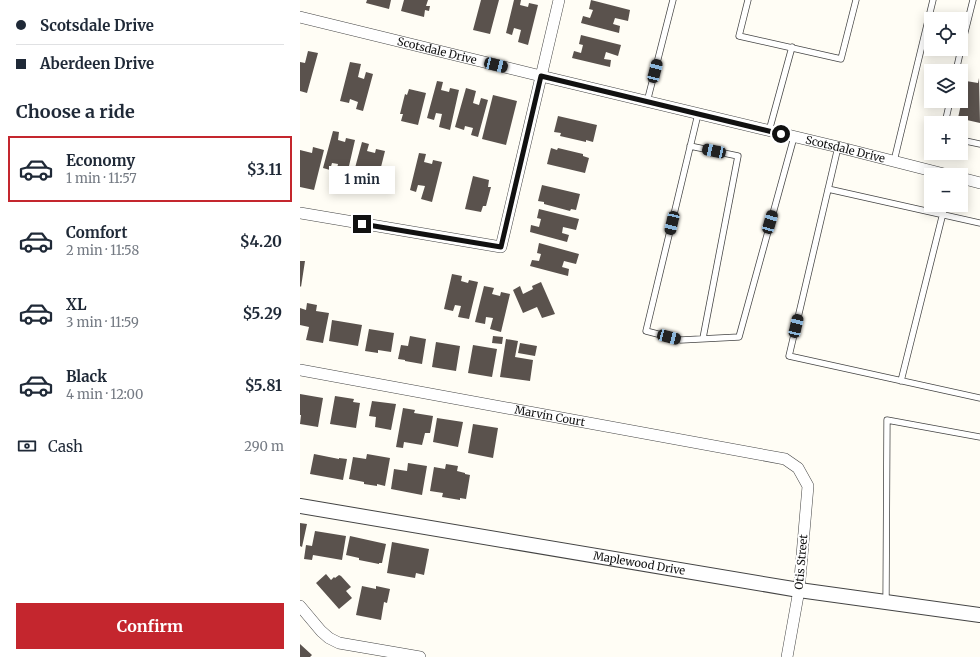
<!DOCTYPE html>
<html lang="en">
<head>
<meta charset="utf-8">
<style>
  body { margin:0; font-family:Merriweather,serif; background:#f6f6f7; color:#1f2937; height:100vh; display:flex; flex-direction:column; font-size:15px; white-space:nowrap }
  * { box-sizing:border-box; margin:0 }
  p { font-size:13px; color:#747a83 }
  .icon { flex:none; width:22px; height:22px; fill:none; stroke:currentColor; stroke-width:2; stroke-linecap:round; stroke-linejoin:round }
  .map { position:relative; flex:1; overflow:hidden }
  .details { display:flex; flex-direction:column; background:#fff; width:300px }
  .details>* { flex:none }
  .hud { display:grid; align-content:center; height:88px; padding:0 16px; background:#fff }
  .tools { position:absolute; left:624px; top:12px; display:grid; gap:8px }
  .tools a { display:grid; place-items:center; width:44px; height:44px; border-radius:0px; background:#fff; box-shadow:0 2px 10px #0003; font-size:20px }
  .end { position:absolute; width:18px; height:18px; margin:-9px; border:5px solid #111; background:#fff; box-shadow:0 0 0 2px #fff }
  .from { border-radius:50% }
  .bubble { position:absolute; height:28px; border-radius:0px; background:#fff; box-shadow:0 2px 10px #0003; font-size:13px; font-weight:700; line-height:28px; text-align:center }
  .car { position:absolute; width:12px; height:24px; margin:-12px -6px; border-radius:5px; box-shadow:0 0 3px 1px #0007; background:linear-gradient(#222 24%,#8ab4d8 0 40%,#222 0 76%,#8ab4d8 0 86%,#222 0) }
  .hud b { display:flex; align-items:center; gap:14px; height:38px; font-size:15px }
  .hud b+b { border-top:1px solid #e0e1e3 }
  .hud i { width:10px; height:10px; background:#1f2937 }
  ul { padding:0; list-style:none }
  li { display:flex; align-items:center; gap:12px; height:66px; margin:0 8px 6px; padding:0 8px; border:2px solid transparent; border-radius:0px }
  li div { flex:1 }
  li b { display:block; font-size:15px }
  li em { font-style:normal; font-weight:700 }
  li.active { border-color:#c4262e }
  li>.icon { width:36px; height:36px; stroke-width:1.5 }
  h2 { padding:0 16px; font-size:18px; line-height:48px }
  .pay { display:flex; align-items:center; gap:10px; height:44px; padding:0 16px; font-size:15px }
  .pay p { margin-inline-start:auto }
  .action { display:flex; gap:8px; margin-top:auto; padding:8px 16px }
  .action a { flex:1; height:46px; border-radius:0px; background:#c4262e; color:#fff; font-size:16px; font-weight:700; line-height:46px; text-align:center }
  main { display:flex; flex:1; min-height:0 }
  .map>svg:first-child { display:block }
  .building { fill:#5a524d }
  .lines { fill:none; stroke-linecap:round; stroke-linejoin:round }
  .service-casing { stroke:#444; stroke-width:7 }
  .minor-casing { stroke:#444; stroke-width:12 }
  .tertiary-casing { stroke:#444; stroke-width:16 }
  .service { stroke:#fff; stroke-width:5.5 }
  .minor { stroke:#fff; stroke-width:11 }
  .tertiary { stroke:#fff; stroke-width:14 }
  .route { stroke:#111; stroke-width:5 }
  .labels { text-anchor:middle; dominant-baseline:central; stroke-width:4; stroke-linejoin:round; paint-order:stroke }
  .street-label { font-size:11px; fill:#111; stroke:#fff }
</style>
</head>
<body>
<main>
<section class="details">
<div class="hud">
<b><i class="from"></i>Scotsdale Drive</b>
<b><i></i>Aberdeen Drive</b>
</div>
<h2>Choose a ride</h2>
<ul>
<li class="active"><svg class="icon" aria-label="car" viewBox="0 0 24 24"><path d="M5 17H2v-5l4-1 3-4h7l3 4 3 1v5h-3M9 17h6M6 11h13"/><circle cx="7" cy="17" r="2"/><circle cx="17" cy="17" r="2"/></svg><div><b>Economy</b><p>1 min · 11:57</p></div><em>$3.11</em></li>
<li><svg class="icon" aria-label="car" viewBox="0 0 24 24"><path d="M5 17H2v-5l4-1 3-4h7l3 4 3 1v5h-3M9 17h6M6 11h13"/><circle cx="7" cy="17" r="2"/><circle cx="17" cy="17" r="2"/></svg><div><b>Comfort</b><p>2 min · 11:58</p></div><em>$4.20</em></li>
<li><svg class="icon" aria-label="car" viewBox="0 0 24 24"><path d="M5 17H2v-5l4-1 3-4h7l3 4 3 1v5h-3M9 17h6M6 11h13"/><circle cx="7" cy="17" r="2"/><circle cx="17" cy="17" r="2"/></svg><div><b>XL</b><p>3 min · 11:59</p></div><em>$5.29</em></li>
<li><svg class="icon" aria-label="car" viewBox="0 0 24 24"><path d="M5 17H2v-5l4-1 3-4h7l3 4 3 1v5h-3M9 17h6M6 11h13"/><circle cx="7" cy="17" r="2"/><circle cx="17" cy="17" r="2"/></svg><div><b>Black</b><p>4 min · 12:00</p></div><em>$5.81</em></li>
</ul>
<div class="pay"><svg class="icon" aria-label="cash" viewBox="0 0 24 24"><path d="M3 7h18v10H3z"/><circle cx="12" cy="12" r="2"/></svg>Cash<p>290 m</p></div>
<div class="action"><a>Confirm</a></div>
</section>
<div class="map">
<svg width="680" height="657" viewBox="0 0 680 657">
  <rect width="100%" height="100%" fill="#fffdf5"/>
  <path class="building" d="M 67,0 L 91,0 L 89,9 L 66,3 Z
    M 104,0 L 128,0 L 126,6 L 130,6 L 129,11 L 125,10 L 124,17 L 101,11 Z
    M 181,0 L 199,0 L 190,34 L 173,30 Z
    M 214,0 L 221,0 L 220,5 L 228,7 L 229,3 L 238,5 L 228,45 L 218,42 L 221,30 L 214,28 L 212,35 L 206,33 Z
    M 291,0 L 330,10 L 328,21 L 315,18 L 313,24 L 320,26 L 319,33 L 281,23 L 283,16 L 290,18 L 293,10 L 289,9 Z
    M 281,35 L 321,45 L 318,56 L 306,52 L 304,59 L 311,60 L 310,67 L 272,58 L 274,51 L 281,53 L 283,45 L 279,44 Z
    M 8,51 L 18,53 L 7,93 L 0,91 L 0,62 L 5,63 Z
    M 50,62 L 61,64 L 58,77 L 64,79 L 66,72 L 73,74 L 63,111 L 56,109 L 58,102 L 50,99 L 49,103 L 40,101 Z
    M 679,78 L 680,123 L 658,118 L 666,81 L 678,83 Z
    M 137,81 L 143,82 L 141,90 L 149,92 L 150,88 L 159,90 L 150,130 L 139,127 L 142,114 L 136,113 L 134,120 L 127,118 Z
    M 166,88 L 176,91 L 173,103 L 179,105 L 181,98 L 188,100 L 178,137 L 171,135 L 173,128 L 165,126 L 164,130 L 155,127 Z
    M 109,89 L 126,93 L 118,125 L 101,121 L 103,114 L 100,114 L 105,94 L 107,95 Z
    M 193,95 L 217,101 L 206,145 L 182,139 Z
    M 258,116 L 297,125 L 293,142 L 286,140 L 286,142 L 260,136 L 261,133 L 254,132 Z
    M 33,131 L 39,132 L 38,140 L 45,142 L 46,138 L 55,140 L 46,179 L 35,177 L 38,164 L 32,163 L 30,170 L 23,168 Z
    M 62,142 L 69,144 L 67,151 L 75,153 L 76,149 L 85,151 L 75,191 L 64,188 L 68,176 L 61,174 L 59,181 L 52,179 Z
    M 13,147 L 24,150 L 14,190 L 0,187 L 0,150 L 12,153 Z
    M 251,148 L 257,150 L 258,148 L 283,154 L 283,156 L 289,158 L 285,173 L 247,164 Z
    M 119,153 L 126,154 L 124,162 L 132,164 L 133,160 L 142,162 L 132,202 L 121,199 L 125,186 L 118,185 L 116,192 L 110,190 Z
    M 173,176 L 189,180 L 188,187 L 191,187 L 186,206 L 183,206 L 181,212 L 165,209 Z
    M 242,185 L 280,194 L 276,210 L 271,209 L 270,211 L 244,204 L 244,202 L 238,201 Z
    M 239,209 L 279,219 L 276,230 L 263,227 L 262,233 L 269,235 L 267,242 L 230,232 L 231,225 L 239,227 L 241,219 L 237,218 Z
    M 239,243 L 279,254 L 276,264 L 264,261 L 262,267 L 269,269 L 268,276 L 230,266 L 232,260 L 239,261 L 241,254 L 237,253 Z
    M 0,261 L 5,261 L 1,287 L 0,286 Z
    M 152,274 L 162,276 L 161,281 L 168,283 L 169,280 L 178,282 L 169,319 L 158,317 L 161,306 L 155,305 L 153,311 L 144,309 Z
    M 241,282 L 255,314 L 242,318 L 237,307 L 223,313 L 213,290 L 220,286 L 223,294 L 233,289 L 232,286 Z
    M 184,286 L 194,288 L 192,294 L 200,296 L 201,292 L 210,294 L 201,332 L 190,329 L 193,318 L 186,317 L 185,324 L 175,322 Z
    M 7,303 L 17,305 L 16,311 L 29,313 L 23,343 L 6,340 L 9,327 L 0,325 L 0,308 L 6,310 Z
    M 32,320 L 62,325 L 58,346 L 29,341 Z
    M 69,329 L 94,333 L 91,352 L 78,350 L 78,353 L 65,351 Z
    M 110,336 L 126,339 L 122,364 L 105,361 L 105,360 L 98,359 L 101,345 L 108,346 Z
    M 193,336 L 203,337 L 202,344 L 192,343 Z
    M 206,339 L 218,341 L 215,357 L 233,360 L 230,381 L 200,377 Z
    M 136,342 L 160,346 L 156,371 L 132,367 Z
    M 220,343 L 237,346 L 235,356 L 218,353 Z
    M 173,345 L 197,349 L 192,377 L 168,373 Z
    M 0,394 L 23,398 L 18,427 L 0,424 L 1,415 L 0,415 Z
    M 35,396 L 54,399 L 53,402 L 60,403 L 56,428 L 30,424 Z
    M 72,401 L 96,404 L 91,430 L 75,427 L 76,417 L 69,416 Z
    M 103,408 L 115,410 L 114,413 L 133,416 L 130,433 L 125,433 L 122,445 L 104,442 L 103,448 L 96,447 Z
    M 137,418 L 163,422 L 158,447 L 133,442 Z
    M 173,424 L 198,428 L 193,458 L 168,453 Z
    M 14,454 L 39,459 L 39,458 L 47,459 L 43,480 L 10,474 Z
    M 67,454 L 90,458 L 85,486 L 77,484 L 77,486 L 64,484 L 64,482 L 49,479 L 53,457 L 66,459 Z
    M 108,463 L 127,466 L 122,495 L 91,489 L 94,469 L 107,471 Z
    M 146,464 L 158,466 L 157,471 L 165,473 L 165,474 L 170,475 L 166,499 L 160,498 L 160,500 L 142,497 L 143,493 L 130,491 L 134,467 L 145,469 Z
    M 0,523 L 7,524 L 2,547 L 0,546 Z
    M 15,531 L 46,536 L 42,560 L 13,555 L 12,560 L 4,559 L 6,545 L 12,546 Z
    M 50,536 L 86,544 L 82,563 L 79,563 L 79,564 L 59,560 L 59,558 L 46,555 Z
    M 92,542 L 129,549 L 124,575 L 116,573 L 115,578 L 87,573 Z
    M 26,574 L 31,580 L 34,577 L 35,578 L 39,575 L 41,576 L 51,587 L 46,591 L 52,598 L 39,609 L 16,583 Z
    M 62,586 L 76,589 L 76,586 L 90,589 L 87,603 L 84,602 L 81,620 L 56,615 Z
    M 0,644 L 12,655 L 10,657 L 0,657 Z"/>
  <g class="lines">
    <defs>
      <path id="service" d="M 448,0 L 439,36 L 541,59 L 556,0
        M 661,48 L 673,0
        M 656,71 L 661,49
        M 347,102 L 373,0
        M 398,114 L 346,331 L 381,340 L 439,337 L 494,137
        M 645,123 L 650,101
        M 469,131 L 492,47
        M 661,140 L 680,144
        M 390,146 L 438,156 L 403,338
        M 538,147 L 489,356 L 680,398
        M 594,161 L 633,0
        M 528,189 L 680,223
        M 601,381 L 645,205
        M 586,602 L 587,420 L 680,437"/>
      <g id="minor">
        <path id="s1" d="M 0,17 L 241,76 L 538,147 L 648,175"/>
        <path d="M 661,178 L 680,183"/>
        <path d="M 0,213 L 201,247 L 259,0"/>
        <path id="s2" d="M 0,370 L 485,459 L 498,468 L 508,486 L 499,590 L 487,657"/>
        <path d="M 0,606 L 21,631 L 29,638 L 39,643 L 120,657"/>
      </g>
      <g id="tertiary">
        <path id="s3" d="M 0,506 L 499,590 L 680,615"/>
      </g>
    </defs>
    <use href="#service" class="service-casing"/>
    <use href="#minor" class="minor-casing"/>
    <use href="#tertiary" class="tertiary-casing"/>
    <use href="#service" class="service"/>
    <use href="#minor" class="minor"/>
    <use href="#tertiary" class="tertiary"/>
  </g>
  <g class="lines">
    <path class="route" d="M 62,224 L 201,247 L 241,76 L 481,134"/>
  </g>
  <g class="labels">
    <g class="street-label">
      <text stroke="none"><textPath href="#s1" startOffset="141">Scotsdale Drive</textPath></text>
      <text stroke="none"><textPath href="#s1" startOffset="561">Scotsdale Drive</textPath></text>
      <text stroke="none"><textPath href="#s2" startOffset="254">Marvin Court</textPath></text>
      <text transform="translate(501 562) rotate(-85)">Otis Street</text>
      <text stroke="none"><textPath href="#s3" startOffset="344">Maplewood Drive</textPath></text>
    </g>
  </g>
</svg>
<div class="tools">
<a><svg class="icon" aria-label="locate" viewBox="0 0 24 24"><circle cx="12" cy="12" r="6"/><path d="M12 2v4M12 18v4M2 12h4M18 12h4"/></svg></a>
<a><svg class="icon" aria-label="layers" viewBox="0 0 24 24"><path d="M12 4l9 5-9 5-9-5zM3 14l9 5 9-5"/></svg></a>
<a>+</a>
<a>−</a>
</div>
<i class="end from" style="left:481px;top:134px"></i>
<i class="end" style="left:62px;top:224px"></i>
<div class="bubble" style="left:29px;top:166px;width:66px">1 min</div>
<i class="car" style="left:196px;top:65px;rotate:104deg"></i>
<i class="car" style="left:355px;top:71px;rotate:14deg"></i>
<i class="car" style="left:414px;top:151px;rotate:282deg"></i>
<i class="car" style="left:470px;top:222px;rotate:16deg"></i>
<i class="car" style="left:372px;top:223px;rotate:193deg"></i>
<i class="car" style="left:496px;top:326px;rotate:13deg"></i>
<i class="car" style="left:369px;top:337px;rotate:105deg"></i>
</div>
</main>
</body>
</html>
